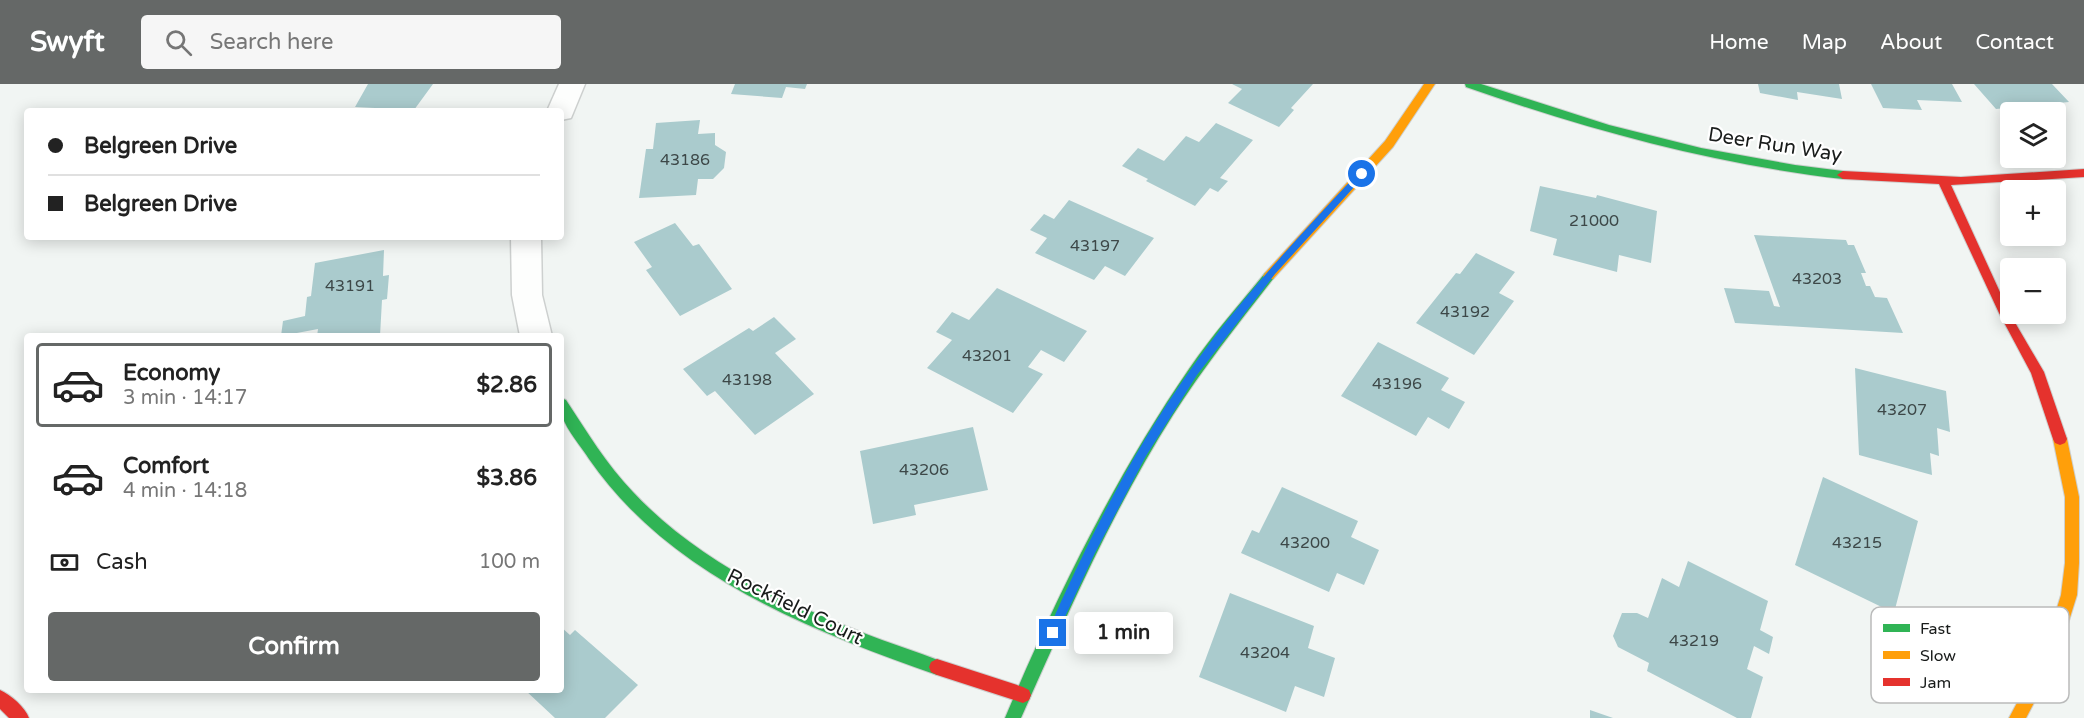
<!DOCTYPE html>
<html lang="en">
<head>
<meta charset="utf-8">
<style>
  body { margin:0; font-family:"Varela Round",sans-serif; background:#f6f6f6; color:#222; height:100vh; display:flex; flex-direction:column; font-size:22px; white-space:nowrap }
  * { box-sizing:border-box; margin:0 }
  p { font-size:20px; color:#767676 }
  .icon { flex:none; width:33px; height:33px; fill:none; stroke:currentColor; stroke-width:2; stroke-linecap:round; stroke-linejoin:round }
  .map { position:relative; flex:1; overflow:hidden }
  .sheet { position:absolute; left:24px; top:249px; width:540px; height:360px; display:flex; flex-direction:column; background:#fff; border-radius:6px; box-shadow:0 3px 15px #0003 }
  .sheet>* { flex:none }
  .guide { position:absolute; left:24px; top:24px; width:540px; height:132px; border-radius:6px; box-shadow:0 3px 15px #0003; display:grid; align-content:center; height:132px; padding:0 24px; background:#fff }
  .tools { position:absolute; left:2000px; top:18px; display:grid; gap:12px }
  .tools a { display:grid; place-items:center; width:66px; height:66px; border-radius:6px; background:#fff; box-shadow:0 3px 15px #0003; font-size:30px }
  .end { position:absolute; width:27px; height:27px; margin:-14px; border:8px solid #1a73e8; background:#fff; box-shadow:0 0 0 3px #fff }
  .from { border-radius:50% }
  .bubble { position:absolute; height:42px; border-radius:6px; background:#fff; box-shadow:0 3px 15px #0003; font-size:20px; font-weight:700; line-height:42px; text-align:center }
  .guide b { display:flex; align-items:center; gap:21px; height:57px; font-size:22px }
  .guide b+b { border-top:2px solid #e0e0e0 }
  .guide i { width:15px; height:15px; background:#222 }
  ul { padding:10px 0 0; list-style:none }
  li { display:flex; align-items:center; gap:18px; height:84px; margin:0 12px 9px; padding:0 12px; border:3px solid transparent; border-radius:6px }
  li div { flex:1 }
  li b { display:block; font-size:22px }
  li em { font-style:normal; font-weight:700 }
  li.current { border-color:#656867 }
  li>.icon { width:54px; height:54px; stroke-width:1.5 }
  .pay { display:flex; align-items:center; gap:15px; height:66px; padding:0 24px; font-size:22px }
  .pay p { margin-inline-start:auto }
  .cta { display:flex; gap:12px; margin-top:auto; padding:12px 24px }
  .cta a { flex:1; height:69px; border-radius:6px; background:#656867; color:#fff; font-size:24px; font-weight:700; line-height:69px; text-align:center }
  header { display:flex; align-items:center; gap:36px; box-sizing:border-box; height:84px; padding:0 30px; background:#656867; color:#fff }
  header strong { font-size:28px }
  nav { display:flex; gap:33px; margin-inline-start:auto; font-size:21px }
  .search { width:420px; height:54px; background:#f6f6f6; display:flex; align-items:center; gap:15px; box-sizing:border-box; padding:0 21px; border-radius:6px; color:#767676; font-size:22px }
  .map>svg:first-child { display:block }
  .building { fill:#aacbcd }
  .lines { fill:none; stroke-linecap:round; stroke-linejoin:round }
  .street-casing { stroke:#cdd0cf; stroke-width:3 }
  .fast-casing { stroke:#cdd0cf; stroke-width:2 }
  .slow-casing { stroke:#cdd0cf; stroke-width:2 }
  .jam-casing { stroke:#cdd0cf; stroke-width:2 }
  .street { fill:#fdfefd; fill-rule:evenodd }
  .fast { fill:#30b455; fill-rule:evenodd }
  .slow { fill:#ff9f0a; fill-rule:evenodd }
  .jam { fill:#e5322d; fill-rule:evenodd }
  .route { fill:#1a73e8 }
  .labels { text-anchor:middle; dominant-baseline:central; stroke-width:4.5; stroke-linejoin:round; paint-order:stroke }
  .number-label { font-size:16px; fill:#3d4848 }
  .street-label { font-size:20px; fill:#191c1b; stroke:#fff }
  .key { fill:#fff; stroke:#babbbb; stroke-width:1.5 }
  .key-label { font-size:16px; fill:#191c1b }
</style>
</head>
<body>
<header>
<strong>Swyft</strong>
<div class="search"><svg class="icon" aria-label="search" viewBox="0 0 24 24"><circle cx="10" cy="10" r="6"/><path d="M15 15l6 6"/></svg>Search here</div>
<nav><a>Home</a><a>Map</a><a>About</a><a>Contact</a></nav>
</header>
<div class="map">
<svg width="2084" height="634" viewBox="0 0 2084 634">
  <rect width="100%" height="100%" fill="#f1f5f3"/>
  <path class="building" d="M 368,0 L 433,0 L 414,26 L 355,23 Z
    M 735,0 L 807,0 L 805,5 L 786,3 L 782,14 L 731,10 Z
    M 1232,0 L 1313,0 L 1291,24 L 1294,26 L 1279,43 L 1228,19 L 1242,5 Z
    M 1758,0 L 1839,0 L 1842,15 L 1797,8 L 1798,16 L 1760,9 Z
    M 1871,0 L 1952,0 L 1962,18 L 1917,16 L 1922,26 L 1883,24 Z
    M 1974,0 L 2052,0 L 2069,18 L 1996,25 Z
    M 700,36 L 698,50 L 715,49 L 715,61 L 726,68 L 724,84 L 713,95 L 698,95 L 696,111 L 639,114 L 646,65 L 653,65 L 656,39 Z
    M 1216,39 L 1253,56 L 1220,94 L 1228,97 L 1218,108 L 1210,104 L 1195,122 L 1146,97 L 1148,95 L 1122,82 L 1138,64 L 1164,77 L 1186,52 L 1199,58 Z
    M 1540,102 L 1596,114 L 1597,111 L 1657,127 L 1651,179 L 1619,171 L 1617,188 L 1553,171 L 1557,155 L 1530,147 Z
    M 1069,116 L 1154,154 L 1125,192 L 1105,182 L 1094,196 L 1035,169 L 1047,154 L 1030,146 L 1044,130 L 1054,135 Z
    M 675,139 L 693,162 L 699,160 L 732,205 L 680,232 L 646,186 L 652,183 L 634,158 Z
    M 1754,151 L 1846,156 L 1848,161 L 1854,161 L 1866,189 L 1861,189 L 1866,202 L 1870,202 L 1875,213 L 1887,214 L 1903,249 L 1735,239 L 1724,204 L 1769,207 L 1774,222 L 1780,223 Z
    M 384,166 L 383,192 L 389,191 L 387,215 L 382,216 L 380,252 L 317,252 L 318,245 L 281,252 L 283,237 L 305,232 L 307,213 L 311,212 L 315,179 Z
    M 1476,169 L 1515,188 L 1499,209 L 1514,217 L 1474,271 L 1416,239 L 1456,189 L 1460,190 Z
    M 997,204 L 1087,247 L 1064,278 L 1041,266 L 1028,283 L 1043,290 L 1013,329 L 927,284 L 952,256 L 936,248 L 952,228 L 969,236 Z
    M 774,233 L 796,255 L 775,269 L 814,310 L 755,351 L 715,307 L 707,312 L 683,285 L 749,244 L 753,247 Z
    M 1378,258 L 1449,294 L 1441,306 L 1465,318 L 1449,345 L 1428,333 L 1416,352 L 1341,312 Z
    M 1855,284 L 1946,307 L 1950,348 L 1937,344 L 1939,372 L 1930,369 L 1932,391 L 1859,371 Z
    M 973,343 L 988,406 L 914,421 L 916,431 L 873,440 L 860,367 Z
    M 1823,393 L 1918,437 L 1894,529 L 1795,481 Z
    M 1282,403 L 1358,437 L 1351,453 L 1379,466 L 1364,501 L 1337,489 L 1329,508 L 1241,469 L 1252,446 L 1259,449 Z
    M 1688,477 L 1768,517 L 1760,546 L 1773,553 L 1769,570 L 1754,562 L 1747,585 L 1763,593 L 1751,634 L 1737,634 L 1647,587 L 1649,579 L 1618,563 L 1613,552 L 1622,529 L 1637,529 L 1648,534 L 1662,494 L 1679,503 Z
    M 1230,509 L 1314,542 L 1308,564 L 1335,574 L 1324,613 L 1295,602 L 1286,628 L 1199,593 Z
    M 561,543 L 570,551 L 575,546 L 638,601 L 605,634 L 555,634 L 525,606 L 561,606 Z
    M 1590,626 L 1613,634 L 1590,634 Z"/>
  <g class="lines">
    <defs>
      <path id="street" d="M 559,0 L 585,0 L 571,34 L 561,36 L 561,27 L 547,27 Z
        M 511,153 L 541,153 L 542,211 L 552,252 L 520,252 L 512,211 Z"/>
      <path id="fast" d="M 1465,0 L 1481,0 L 1609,41 L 1701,64 L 1795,81 L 1843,87 L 1849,91 L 1843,95 C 1713,80 1589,46 1466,3 Z
        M 1269,187 L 1275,192 L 1273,195 C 1238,240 1203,284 1173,331 C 1112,427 1067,531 1021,634 L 1005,634 C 1055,515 1116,391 1189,285 C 1212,251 1239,221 1265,189 Z
        M 561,314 L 566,316 C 587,348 607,381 633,408 C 694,473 779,516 861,548 C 888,559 916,567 943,578 L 945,583 L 943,588 L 937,591 C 809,546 669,491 589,375 C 581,362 567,347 562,332 C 560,328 561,320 561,314 Z"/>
      <path id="slow" d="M 1424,0 L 1435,0 L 1393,63 L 1273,195 L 1265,195 L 1263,192 L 1265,189 L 1385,57 Z
        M 2060,349 L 2065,351 L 2067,355 L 2079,413 L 2079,479 L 2077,511 L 2057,575 L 2026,634 L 2009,634 L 2042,572 L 2061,511 L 2065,479 L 2065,413 L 2053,355 L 2055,351 Z"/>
      <path id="jam" d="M 2084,85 L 2084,93 L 1951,101 L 2010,230 L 2044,288 L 2067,355 L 2065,359 L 2060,361 L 2055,359 L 2053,355 L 2031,289 L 1999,229 L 1939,100 L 1843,95 L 1837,91 L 1843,87 L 1961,93 Z
        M 937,575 L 1023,603 L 1029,606 L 1031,611 L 1029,616 L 1023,619 L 937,591 L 931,588 L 929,583 L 931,578 Z
        M 0,606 C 11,611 25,623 29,634 L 9,634 L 0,625 Z"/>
    </defs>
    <use href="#street" class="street-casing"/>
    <use href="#fast" class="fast-casing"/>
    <use href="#slow" class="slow-casing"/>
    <use href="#jam" class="jam-casing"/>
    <use href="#street" class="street"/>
    <use href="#fast" class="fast"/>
    <use href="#slow" class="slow"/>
    <use href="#jam" class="jam"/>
  </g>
  <path class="route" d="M 1359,88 L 1366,90 L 1275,190 L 1197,291 L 1146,372 L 1095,469 L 1056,552 L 1049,552 L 1047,549 C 1087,458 1133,366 1191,285 C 1241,214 1300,151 1359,88 Z"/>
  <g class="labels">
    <g class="number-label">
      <text x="685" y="76">43186</text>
      <text x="1594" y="137">21000</text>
      <text x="1095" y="162">43197</text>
      <text x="1817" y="195">43203</text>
      <text x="350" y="202">43191</text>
      <text x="1465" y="228">43192</text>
      <text x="987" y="272">43201</text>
      <text x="747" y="296">43198</text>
      <text x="1397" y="300">43196</text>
      <text x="1902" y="326">43207</text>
      <text x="924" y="386">43206</text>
      <text x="1305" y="459">43200</text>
      <text x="1857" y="459">43215</text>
      <text x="1694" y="557">43219</text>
      <text x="1265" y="569">43204</text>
    </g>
    <g class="street-label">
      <text transform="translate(1775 61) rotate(9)">Deer Run Way</text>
      <text transform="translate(795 523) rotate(26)">Rockfield Court</text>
    </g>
  </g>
  <rect x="1871" y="523" width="198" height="96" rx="9" class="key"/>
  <rect x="1883" y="540" width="27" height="8" fill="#30b455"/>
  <rect x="1883" y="567" width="27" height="8" fill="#ff9f0a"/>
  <rect x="1883" y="594" width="27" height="8" fill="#e5322d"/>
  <g class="key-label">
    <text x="1920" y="550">Fast</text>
    <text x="1920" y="577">Slow</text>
    <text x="1920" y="604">Jam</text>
  </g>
</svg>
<div class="tools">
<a><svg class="icon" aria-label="layers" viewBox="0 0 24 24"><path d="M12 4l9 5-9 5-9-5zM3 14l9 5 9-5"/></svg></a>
<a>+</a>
<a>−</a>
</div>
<i class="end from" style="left:1362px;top:90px"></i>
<i class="end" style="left:1053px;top:549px"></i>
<div class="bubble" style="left:1074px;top:528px;width:99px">1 min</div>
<div class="guide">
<b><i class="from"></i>Belgreen Drive</b>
<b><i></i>Belgreen Drive</b>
</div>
<section class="sheet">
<ul>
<li class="current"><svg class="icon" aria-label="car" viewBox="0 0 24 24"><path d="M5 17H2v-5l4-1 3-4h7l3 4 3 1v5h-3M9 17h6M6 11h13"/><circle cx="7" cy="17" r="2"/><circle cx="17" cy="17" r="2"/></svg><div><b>Economy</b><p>3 min · 14:17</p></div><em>$2.86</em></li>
<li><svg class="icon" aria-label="car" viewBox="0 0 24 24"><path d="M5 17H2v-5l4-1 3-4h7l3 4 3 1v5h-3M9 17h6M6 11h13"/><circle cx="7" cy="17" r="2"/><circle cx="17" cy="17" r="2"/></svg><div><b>Comfort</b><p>4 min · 14:18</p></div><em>$3.86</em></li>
</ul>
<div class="pay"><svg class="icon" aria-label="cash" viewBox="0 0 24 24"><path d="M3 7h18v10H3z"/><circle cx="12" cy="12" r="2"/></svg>Cash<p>100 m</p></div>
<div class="cta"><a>Confirm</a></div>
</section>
</div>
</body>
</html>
